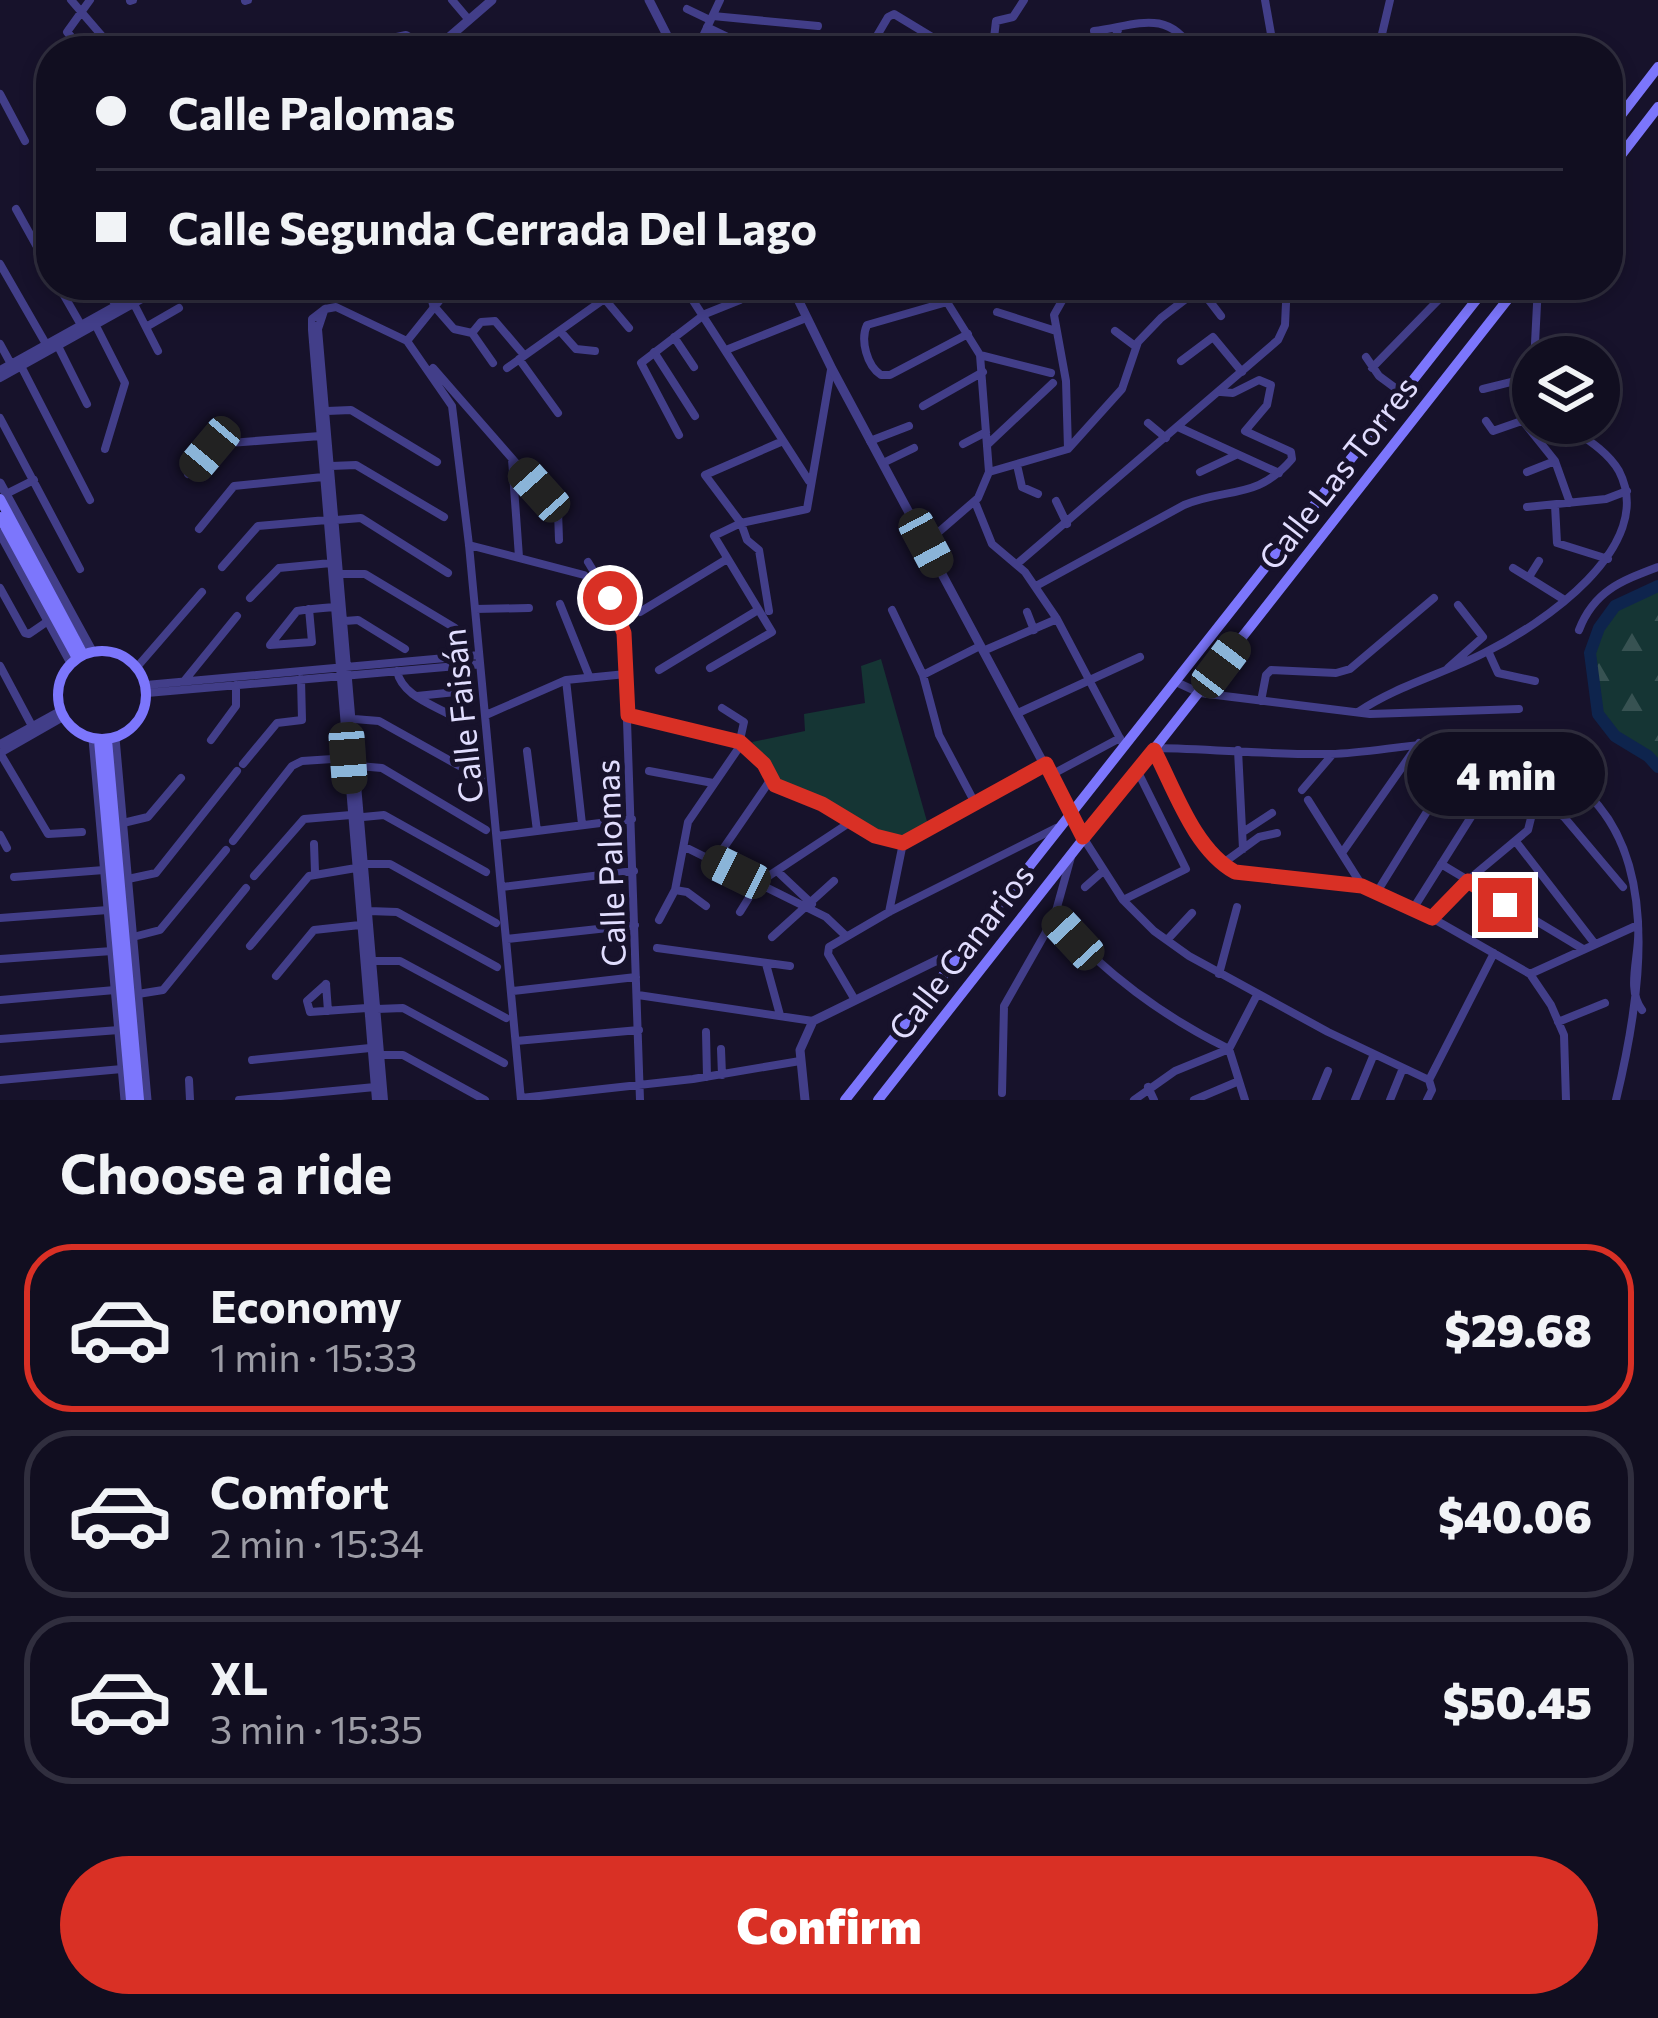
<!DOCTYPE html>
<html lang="en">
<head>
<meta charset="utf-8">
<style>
  body { margin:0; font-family:Commissioner,sans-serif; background:#1a1729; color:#f1f3f6; height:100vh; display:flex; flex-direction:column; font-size:45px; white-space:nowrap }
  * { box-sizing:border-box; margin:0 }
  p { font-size:39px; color:#9c9ca5 }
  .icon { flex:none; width:66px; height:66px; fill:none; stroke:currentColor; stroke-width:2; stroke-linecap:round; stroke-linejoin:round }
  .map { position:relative; height:1100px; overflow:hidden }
  .drawer { display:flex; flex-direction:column; background:#110e20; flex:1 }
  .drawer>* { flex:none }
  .banner { position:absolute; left:36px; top:36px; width:1587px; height:264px; border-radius:48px; box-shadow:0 6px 18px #0003,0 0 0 3px #302e3e; display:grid; align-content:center; height:264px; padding:0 60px; background:#110e20 }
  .controls { position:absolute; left:1512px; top:336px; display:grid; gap:24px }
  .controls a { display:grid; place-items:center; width:108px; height:108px; border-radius:50%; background:#110e20; box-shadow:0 6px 18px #0003,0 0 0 3px #302e3e; font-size:60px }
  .end { position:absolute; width:54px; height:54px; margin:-27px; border:15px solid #d93025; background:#fff; box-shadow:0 0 0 6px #fff }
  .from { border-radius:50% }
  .bubble { position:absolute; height:84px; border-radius:42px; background:#110e20; box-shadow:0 6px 18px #0003,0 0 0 3px #302e3e; font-size:39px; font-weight:800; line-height:84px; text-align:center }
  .car { position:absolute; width:36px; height:72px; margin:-36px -18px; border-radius:15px; box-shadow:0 0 9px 3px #0007; background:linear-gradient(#222 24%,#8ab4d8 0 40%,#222 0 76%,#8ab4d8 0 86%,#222 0) }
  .banner b { display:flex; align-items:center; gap:42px; height:114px; font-size:45px }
  .banner b+b { border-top:3px solid #302e3e }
  .banner i { width:30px; height:30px; background:#f1f3f6 }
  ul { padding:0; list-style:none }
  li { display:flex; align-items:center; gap:36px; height:168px; margin:0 24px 18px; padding:0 36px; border:6px solid #302e3e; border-radius:48px }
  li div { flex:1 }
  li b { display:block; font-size:45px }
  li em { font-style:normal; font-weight:800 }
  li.current { border-color:#d93025 }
  li>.icon { width:108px; height:108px; stroke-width:1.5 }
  h2 { padding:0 60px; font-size:54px; line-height:144px }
  .button { display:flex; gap:24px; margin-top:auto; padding:24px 60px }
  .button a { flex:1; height:138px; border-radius:72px; background:#d93025; color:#fff; font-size:48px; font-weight:800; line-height:138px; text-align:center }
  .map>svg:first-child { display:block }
  .grass { fill:#153534 }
  .forest { fill:url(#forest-firs) }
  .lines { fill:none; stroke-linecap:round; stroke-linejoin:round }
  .river { stroke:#0e244d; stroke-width:12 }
  .minor { stroke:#423e89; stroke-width:8 }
  .tertiary { stroke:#423e89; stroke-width:9 }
  .secondary { stroke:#7c76fc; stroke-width:10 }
  .route { stroke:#d93025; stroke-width:15 }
  .labels { text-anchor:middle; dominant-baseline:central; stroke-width:10; stroke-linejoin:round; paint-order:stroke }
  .street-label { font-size:33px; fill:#e1ddfe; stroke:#17122b }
</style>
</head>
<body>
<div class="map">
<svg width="1658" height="1100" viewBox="0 0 1658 1100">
  <defs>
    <pattern id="forest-firs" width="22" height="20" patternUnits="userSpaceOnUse" patternTransform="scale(3)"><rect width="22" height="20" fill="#153534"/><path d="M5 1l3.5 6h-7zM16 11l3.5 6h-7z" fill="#375252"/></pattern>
  </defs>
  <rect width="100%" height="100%" fill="#17122b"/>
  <path class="grass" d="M 881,659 L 928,825 L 902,839 L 881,834 L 827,802 L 783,784 L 752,742 L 805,731 L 804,714 L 865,703 L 861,666 Z"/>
  <path class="forest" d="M 1653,586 L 1658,586 L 1658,767 L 1648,756 L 1615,736 L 1598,714 L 1590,653 L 1599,628 L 1615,606 Z"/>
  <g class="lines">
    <path class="river" d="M 1658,586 L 1615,606 L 1599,628 L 1590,653 L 1598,714 L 1615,736 L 1648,756 L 1658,767"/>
    <path class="minor" d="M 71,0 L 115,51
      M 452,0 L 469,20
      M 1265,0 L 1274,51
      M 130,1 L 133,0
      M 245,1 L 248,0
      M 687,9 L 710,20
      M 713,16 L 818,26
      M 707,27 L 757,51
      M 1094,31 C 1135,26 1167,7 1193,51
      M 84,51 L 67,32 L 90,0
      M 332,51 L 406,35 L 433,51
      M 646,51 L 668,38
      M 696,51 L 720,0
      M 868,51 L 888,17 L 894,14 L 955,51
      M 1001,51 L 994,38 L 996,21 L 1013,17 L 1024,0
      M 1109,51 L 1119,28
      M 1274,51 L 1299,51
      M 1310,51 L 1381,37
      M 1378,51 L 1390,0
      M 0,94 L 25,141
      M 51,189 L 51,190
      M 16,209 L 51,272
      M 0,264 L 46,344
      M 58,285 L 81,325
      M 104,285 L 116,306
      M 683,285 L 809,481
      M 1198,286 L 1221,316
      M 501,291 L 507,285
      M 603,297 L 629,328
      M 947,302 L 867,325 C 860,340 867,366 881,375 L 890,375 L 968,334
      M 134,304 L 158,351
      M 434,306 L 454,329 L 472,333 L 493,363
      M 325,309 L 336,307 L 407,341 L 452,406 L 469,545 L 521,1100
      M 325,309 L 312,319 L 312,330 L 376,1100
      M 324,311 L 318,329 L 384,1100
      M 997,312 L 1056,331
      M 95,324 L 125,383 L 105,449
      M 146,327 L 179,308
      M 560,331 L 576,349 L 595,351
      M 1115,331 L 1135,346
      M 472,333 L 481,322 L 495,321 L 524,355
      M 674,337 L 694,367
      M 407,341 L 452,285
      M 0,344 L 11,364
      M 58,346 L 87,404
      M 726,350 L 806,318
      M 654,352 L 695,416
      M 980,355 L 1051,373
      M 1366,357 L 1379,376 L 1402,393
      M 519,359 L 558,413
      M 1181,361 L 1213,337 L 1242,372
      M 21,366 L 90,500
      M 433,368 L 558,511 L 559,540
      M 507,368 L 624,285
      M 1372,368 L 1453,285
      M 0,370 L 153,285
      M 0,378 L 167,285
      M 1533,382 L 1538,285
      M 1483,389 L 1531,377
      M 923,406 L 983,372
      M 327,411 L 351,410 L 437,462
      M 0,418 L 80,569
      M 1486,421 L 1493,431 L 1533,417
      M 1523,421 L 1555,461 L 1570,503
      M 1148,423 L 1166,438
      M 1178,427 L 1279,473
      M 679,435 L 641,363 L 705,314 L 740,300
      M 870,441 L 909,426
      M 963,444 L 986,432
      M 988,444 L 1053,383
      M 1068,449 L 1066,381 L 1054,315 L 1071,285
      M 512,459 L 519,557
      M 883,463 L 914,448
      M 1017,465 L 1022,487 L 1038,494
      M 331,466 L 356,465 L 444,517
      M 989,472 L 1068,449 L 1122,389 L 1138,342 L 1161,318 L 1204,285
      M 1200,472 L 1236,455
      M 1527,472 L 1555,461
      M 188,474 L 217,444 L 320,436
      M 6,494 L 34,480
      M 1056,501 L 1067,524
      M 975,502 L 992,544 L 1025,572 L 1057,619 L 1124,746
      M 1555,505 L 1557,543 L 1608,559
      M 1527,507 L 1606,499 L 1627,491
      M 336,520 L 361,518 L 448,573
      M 199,529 L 234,486 L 323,477
      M 926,543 L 978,498 L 989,472 L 980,355 L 947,302 L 943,285
      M 469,545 L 584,575
      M 588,562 L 620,615 L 624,633 L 640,1100
      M 1017,564 L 1278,340 L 1285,325 L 1286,303
      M 222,567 L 258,526 L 327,520
      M 1513,568 L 1563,599
      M 340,574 L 365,574 L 455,628
      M 1529,577 L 1539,561
      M 1036,586 L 1184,505 C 1228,487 1257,500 1292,459 L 1291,452 L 1245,431 L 1267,405 L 1271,385 L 1259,380 L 1233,393 L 1221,392
      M 0,588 L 25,633 L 29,634 L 48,621
      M 250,598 L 279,568 L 331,563
      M 560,604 L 589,676
      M 309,609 L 312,642 L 270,645 L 297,611 C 309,609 322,608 335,607
      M 475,609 L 529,608
      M 892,610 L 923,675 L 939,735 L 975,803
      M 769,611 L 759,550 L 747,540 L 741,523 L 705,475 L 783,441
      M 640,612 L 727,559
      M 1027,612 L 1034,630
      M 345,621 L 358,620 L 405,649
      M 1579,630 C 1594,591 1621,581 1658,567
      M 983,651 L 1057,619
      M 1488,651 L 1498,673 L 1535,681
      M 0,666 L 32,726
      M 137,667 L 202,592
      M 710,668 L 772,632 L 714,536 L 741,523 L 807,509 L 831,370
      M 1448,668 L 1483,637 L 1458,605
      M 659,670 L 758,610
      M 397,671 C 402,696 434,705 454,717 L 461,716 L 456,692 L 417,696
      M 923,675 L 980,646
      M 185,680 L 237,616
      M 566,680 L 582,824
      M 1176,682 L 1200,693 L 1370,714 L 1519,709
      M 146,685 L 479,655
      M 147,693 L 480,664
      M 1261,701 L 1266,675 L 1271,670 L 1336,673 L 1350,669 L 1434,598
      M 1358,712 C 1396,686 1443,674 1484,653 C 1541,625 1658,547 1619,471 C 1607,450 1583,437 1563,423
      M 1018,713 L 1140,657
      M 486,715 L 566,680 L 626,674
      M 628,715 L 739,742 L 753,751 L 783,790 L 822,804 L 875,836 L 903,843 L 1045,765
      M 63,717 L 0,753 L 48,834 L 82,832
      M 354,719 L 379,721 L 481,778
      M 211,740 L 236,706 L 236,685
      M 0,744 L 60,711
      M 1584,747 L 1602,784
      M 1156,748 C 1214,749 1273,755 1330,754 C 1377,753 1421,740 1468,744 C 1658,766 1658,927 1616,1100
      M 1154,750 L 1204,844 L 1221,865 L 1250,876 L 1362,886 L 1432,918 L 1530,974 L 1551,1005 L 1564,1035 L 1566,1100
      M 1238,750 L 1243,849
      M 527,751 L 537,831
      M 243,764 L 277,723 L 302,720 L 301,679
      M 358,766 L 382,768 L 486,830
      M 649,771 L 713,783
      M 1051,775 L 1120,738
      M 1302,790 L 1332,755
      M 1536,798 L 1564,817 L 1623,887
      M 1308,800 L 1361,884
      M 363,817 L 384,815 L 486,872
      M 123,823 L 148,817 L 181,778
      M 1243,832 L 1272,813
      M 0,835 L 7,848
      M 497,836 L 632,819
      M 1084,839 L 1123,900 L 1154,931 L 1189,956 L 1328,1032 L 1429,1080 L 1432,1090 L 1427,1100
      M 233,841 L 292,766 L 302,761 L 348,758
      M 1517,843 L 1595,944
      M 314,844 L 315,872
      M 685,847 L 826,917 L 846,936
      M 1342,853 L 1419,743
      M 1071,857 L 1054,918 C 1107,974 1160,1015 1229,1049 L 1245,1100
      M 714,862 L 771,779
      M 366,864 L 390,864 L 496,923
      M 1222,864 L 1259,837 L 1277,833
      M 1441,864 L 1583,949
      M 777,871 L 812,904
      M 254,876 L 304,819 L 351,815
      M 14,877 L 104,870
      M 128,879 L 156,873 L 237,771
      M 502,887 L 634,871
      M 1085,887 L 1102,872
      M 675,890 L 687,892 L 706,906
      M 1377,892 L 1469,744
      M 1123,900 L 1186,869 L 1137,770
      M 1413,909 L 1512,752
      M 369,911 L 397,912 L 497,967
      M 740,912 L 758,883 L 852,821
      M 889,912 L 903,843
      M 0,918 L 108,910
      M 1432,918 L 1467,881 L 1528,830 L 1536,798 L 1537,758
      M 659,920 L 675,890 L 688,822 L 738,749 L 744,722 L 722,708
      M 133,937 L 160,930 L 226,850
      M 772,937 L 834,881
      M 507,939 L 635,925
      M 1167,940 L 1192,913
      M 250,946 L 309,876 L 356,868
      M 657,948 L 790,966
      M 0,959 L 112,951
      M 374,961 L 400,961 L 506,1018
      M 766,964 L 780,1015
      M 1219,974 L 1237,907
      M 1530,974 L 1638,925 C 1641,953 1625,988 1642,1010
      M 276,976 L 314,930 L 360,925
      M 326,984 L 307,1001 L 310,1012 L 367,1008
      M 326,984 L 328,1011
      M 513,991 L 636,977
      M 138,994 L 163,990 L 246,888
      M 638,995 L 813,1021
      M 0,1000 L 115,990
      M 855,1000 L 828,954 L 829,947 L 889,912 L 1056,828
      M 377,1009 L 403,1008 L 504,1063
      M 1558,1022 L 1605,1003
      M 706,1032 L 707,1077
      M 0,1039 L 119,1030
      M 516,1041 L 639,1030
      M 721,1049 L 722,1075
      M 381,1055 L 403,1055 L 485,1100
      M 252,1060 L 370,1048
      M 0,1080 L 122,1069
      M 189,1080 L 190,1100
      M 1429,1080 L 1494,953
      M 1148,1087 L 1154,1100
      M 1002,1093 L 1004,1006 L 1054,918
      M 521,1098 L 693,1079 L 800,1061
      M 239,1100 L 375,1087
      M 1134,1100 L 1175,1071 L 1229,1049 L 1257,995
      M 1194,1100 L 1239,1081
      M 1316,1100 L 1328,1071
      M 1355,1100 L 1374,1054
      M 1390,1100 L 1403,1068"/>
    <path class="tertiary" d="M 649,0 L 675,51
      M 433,51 L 492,0
      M 428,285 L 434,306
      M 791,285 L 832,369 L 1083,837
      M 0,483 L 92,651
      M 0,533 L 71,663
      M 115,738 L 147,1100
      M 93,739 L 125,1100
      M 805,1100 L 800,1050 L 813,1021 L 962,948"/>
    <path class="secondary" d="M 1608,132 L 1658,67
      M 1608,172 L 1658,107
      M 0,499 L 83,654
      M 0,517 L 77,658
      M58 695a44 44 0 1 1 88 0a44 44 0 1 1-88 0Z
      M 99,740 L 131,1100
      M 107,740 L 139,1100
      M 845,1100 L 1488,285
      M 878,1100 L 1519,285"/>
  </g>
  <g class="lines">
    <path class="route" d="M 610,598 L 624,633 L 628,715 L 740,742 L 764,764 L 775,785 L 822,804 L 875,836 L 903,843 L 1046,764 L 1083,837 L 1154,750 C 1175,790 1194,849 1235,872 L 1362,886 L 1432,918 L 1468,881 L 1505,905"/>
  </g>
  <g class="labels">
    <g class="street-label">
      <text transform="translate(1337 472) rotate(-52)">Calle Las Torres</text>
      <text transform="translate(461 716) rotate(-96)">Calle Faisán</text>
      <text transform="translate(609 863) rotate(-92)">Calle Palomas</text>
      <text transform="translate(960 951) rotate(-52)">Calle Canarios</text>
    </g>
  </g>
</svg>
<div class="controls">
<a><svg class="icon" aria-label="layers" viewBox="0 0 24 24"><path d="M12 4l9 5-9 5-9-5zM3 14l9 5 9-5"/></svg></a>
</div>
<i class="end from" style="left:610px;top:598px"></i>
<i class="end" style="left:1505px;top:905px"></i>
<div class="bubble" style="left:1407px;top:732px;width:198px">4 min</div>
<i class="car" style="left:210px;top:449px;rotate:220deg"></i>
<i class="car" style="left:539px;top:490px;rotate:318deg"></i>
<i class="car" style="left:926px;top:543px;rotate:152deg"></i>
<i class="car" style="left:1221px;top:665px;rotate:37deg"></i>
<i class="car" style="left:348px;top:758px;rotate:176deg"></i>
<i class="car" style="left:736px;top:872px;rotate:296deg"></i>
<i class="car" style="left:1073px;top:938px;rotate:317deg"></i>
<div class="banner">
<b><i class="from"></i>Calle Palomas</b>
<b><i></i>Calle Segunda Cerrada Del Lago</b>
</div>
</div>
<section class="drawer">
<h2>Choose a ride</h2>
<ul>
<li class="current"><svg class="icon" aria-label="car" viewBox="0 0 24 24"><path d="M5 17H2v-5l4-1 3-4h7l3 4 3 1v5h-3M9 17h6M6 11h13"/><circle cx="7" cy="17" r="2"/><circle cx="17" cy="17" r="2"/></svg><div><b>Economy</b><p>1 min · 15:33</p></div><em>$29.68</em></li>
<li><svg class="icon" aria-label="car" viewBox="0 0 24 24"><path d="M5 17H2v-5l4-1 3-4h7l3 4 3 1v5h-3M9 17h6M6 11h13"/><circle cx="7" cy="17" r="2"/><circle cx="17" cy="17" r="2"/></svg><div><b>Comfort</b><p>2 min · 15:34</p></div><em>$40.06</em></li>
<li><svg class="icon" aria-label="car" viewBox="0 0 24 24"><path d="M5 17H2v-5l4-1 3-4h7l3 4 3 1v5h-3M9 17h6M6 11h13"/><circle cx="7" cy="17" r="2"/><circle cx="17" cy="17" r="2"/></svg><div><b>XL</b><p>3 min · 15:35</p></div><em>$50.45</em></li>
</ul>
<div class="button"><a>Confirm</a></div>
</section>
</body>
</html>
